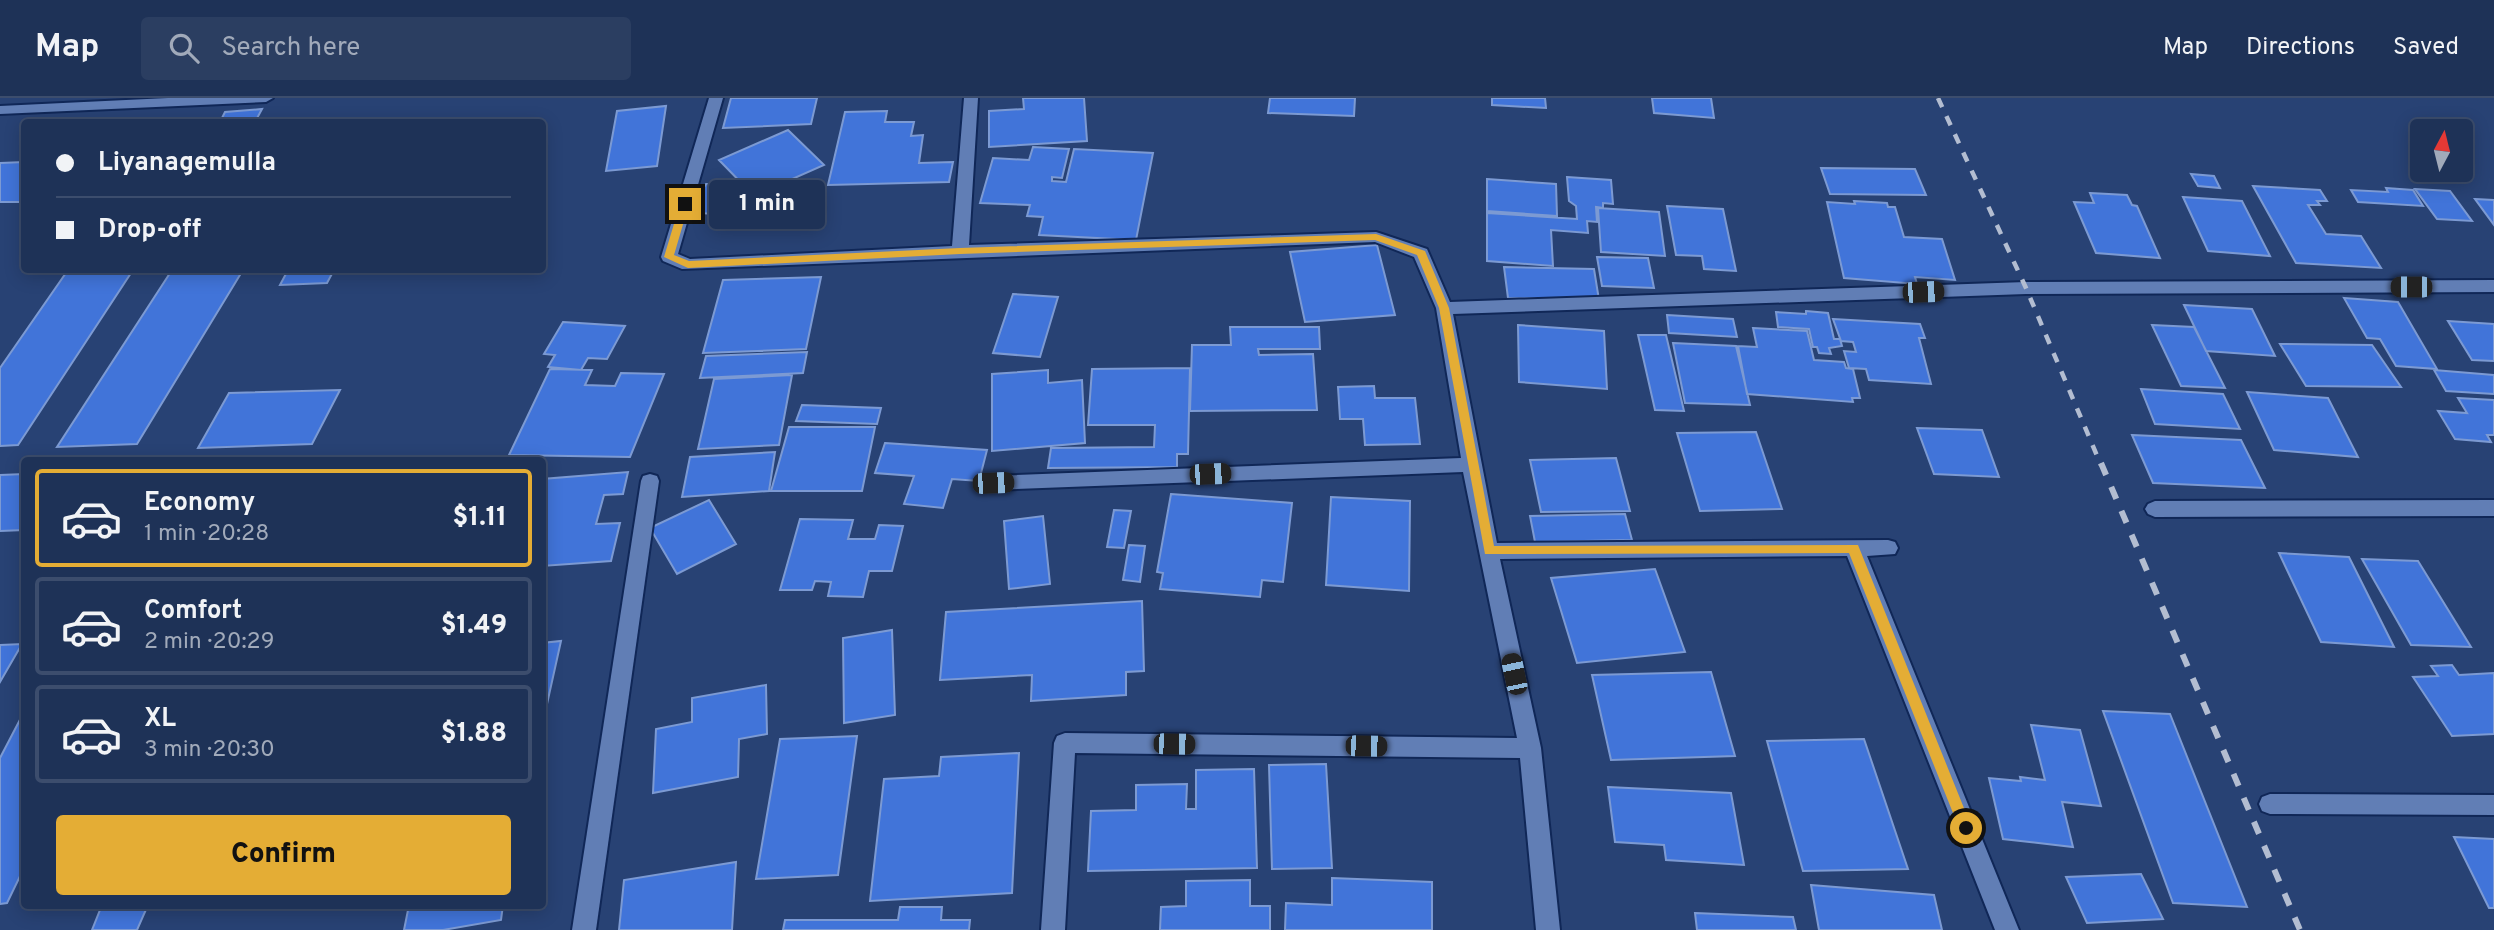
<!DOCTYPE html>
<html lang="en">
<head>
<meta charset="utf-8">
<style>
  body { margin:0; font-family:Overpass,sans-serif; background:#2b3e61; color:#f1f3f6; height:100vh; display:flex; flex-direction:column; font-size:26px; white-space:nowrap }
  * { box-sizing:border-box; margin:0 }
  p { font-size:23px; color:#a1aaba }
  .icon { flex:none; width:38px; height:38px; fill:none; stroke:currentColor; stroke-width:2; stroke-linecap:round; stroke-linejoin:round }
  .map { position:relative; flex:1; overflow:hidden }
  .side { position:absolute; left:21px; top:359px; width:525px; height:452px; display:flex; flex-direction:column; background:#1e3257; border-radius:7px; box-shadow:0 4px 18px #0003,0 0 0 2px #3c4d6d }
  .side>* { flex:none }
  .guide { position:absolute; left:21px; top:21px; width:525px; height:154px; border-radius:7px; box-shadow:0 4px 18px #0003,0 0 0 2px #3c4d6d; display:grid; align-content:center; height:154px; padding:0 35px; background:#1e3257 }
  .needle { width:46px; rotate:7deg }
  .fabs { position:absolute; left:2410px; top:21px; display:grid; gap:14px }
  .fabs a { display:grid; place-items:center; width:63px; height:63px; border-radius:7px; background:#1e3257; box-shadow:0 4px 18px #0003,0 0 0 2px #3c4d6d; font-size:35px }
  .end { position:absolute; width:32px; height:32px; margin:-16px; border:9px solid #e4ad35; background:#111; box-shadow:0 0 0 4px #111 }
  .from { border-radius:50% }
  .bubble { position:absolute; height:49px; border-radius:7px; background:#1e3257; box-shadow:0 4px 18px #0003,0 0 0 2px #3c4d6d; font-size:23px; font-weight:800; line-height:49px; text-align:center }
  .car { position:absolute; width:21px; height:42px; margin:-21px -10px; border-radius:9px; box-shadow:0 0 5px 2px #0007; background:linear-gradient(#222 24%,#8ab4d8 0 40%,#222 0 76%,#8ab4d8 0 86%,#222 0) }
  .guide b { display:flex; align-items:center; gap:24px; height:66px; font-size:26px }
  .guide b+b { border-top:2px solid #3c4d6d }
  .guide i { width:18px; height:18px; background:#f1f3f6 }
  ul { padding:12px 0 0; list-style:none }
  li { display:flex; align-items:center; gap:21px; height:98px; margin:0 14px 10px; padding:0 21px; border:4px solid #3c4d6d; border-radius:7px }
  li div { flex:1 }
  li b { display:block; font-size:26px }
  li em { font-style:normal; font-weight:800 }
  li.current { border-color:#e4ad35 }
  li>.icon { width:63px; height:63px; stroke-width:1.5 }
  .button { display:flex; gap:14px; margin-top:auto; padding:14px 35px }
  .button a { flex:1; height:80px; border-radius:7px; background:#e4ad35; color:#111; font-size:28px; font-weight:800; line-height:80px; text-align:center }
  header { display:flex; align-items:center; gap:42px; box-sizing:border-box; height:98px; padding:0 35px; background:#1e3257; border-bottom:2px solid #3c4d6d }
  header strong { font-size:33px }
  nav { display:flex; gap:38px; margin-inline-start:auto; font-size:24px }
  .search { width:490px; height:63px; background:#2b3e61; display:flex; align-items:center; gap:18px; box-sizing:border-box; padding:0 24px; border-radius:7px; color:#a1aaba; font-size:26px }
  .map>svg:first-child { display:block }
  .building { fill:#4174d9; stroke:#7c9ad3; stroke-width:2 }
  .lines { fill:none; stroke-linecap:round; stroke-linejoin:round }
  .service-casing { stroke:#102757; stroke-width:4 }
  .minor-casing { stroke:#102757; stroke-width:4 }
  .service { fill:#617eb5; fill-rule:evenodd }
  .minor { fill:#617eb5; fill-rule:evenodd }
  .rail-far1 { stroke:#b3bdd1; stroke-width:4.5; stroke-dasharray:10 10; stroke-linecap:butt }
  .rail { stroke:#b3bdd1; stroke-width:6; stroke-dasharray:13 13; stroke-linecap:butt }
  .route { fill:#e4ad35 }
</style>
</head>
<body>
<header>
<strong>Map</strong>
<div class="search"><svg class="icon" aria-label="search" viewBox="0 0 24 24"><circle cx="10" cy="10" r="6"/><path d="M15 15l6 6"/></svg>Search here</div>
<nav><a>Map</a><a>Directions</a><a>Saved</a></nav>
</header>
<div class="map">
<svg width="2494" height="832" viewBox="0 0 2494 832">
  <rect width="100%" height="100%" fill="#284274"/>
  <path class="building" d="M 731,0 L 817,0 L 811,26 L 723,30 Z
    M 1023,0 L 1084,0 L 1087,43 L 989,49 L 989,13 L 1024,11 Z
    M 1270,0 L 1355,0 L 1354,18 L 1268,15 Z
    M 1492,0 L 1545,0 L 1546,10 L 1492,7 Z
    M 1652,0 L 1711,0 L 1714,20 L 1654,15 Z
    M 666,8 L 657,68 L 606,73 L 617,13 Z
    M 262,11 L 255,24 L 220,24 L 225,14 Z
    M 887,13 L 885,24 L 914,24 L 911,38 L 923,37 L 919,65 L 953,64 L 949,84 L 828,87 L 845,14 Z
    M 435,21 L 496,23 L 432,24 Z
    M 788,32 L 824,67 L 754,98 L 719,62 Z
    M 1033,49 L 1069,51 L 1062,80 L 1052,79 L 1052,83 L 1066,84 L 1074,51 L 1153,55 L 1136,142 L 1039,137 L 1043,119 L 1027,118 L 1030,107 L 980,105 L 993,60 L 1029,62 Z
    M 24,64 L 24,104 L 0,104 L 0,65 Z
    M 1821,70 L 1915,71 L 1926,97 L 1830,96 Z
    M 2191,76 L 2214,78 L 2220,90 L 2198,88 Z
    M 1567,79 L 1611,82 L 1613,106 L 1603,105 L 1603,110 L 1596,109 L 1597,124 L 1587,123 L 1588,135 L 1551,132 L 1553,168 L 1487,163 L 1487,115 L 1577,121 L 1576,108 L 1569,103 Z
    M 1487,81 L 1556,86 L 1557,118 L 1487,113 Z
    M 706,86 L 728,87 L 712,116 L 689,114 Z
    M 2253,88 L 2320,92 L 2327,103 L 2317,103 L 2320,107 L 2308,107 L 2326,136 L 2361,138 L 2381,170 L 2296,165 Z
    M 2386,90 L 2413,92 L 2423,108 L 2358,104 L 2351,92 L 2388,94 Z
    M 2415,91 L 2450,93 L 2472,123 L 2437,121 Z
    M 2090,95 L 2127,97 L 2132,107 L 2137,108 L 2160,160 L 2096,155 L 2074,104 L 2094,105 Z
    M 2183,99 L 2242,103 L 2270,158 L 2208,153 Z
    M 2475,101 L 2494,102 L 2494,127 Z
    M 1854,103 L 1887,105 L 1888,109 L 1895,109 L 1904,139 L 1942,141 L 1955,182 L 1915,179 L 1917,186 L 1844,180 L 1827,104 L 1855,106 Z
    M 1667,108 L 1723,111 L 1736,173 L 1704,171 L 1702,158 L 1676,157 Z
    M 1598,110 L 1659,114 L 1665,158 L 1601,154 Z
    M 1377,147 L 1395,217 L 1305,224 L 1290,154 Z
    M 1597,159 L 1648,160 L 1654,190 L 1602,188 Z
    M 1504,169 L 1594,171 L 1599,202 L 1508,200 Z
    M 68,172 L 133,172 L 18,347 L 0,348 L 0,270 Z
    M 172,172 L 243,172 L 137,346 L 57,349 Z
    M 288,172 L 334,172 L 327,185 L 280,187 Z
    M 821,179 L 806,251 L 703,255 L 723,182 Z
    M 1013,196 L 1058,199 L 1040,259 L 993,255 Z
    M 2344,200 L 2398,204 L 2437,271 L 2396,268 L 2380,241 L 2367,240 Z
    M 2184,207 L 2252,211 L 2275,258 L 2206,253 Z
    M 1806,213 L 1828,215 L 1834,241 L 1840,241 L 1842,248 L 1829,250 L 1831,256 L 1819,255 L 1817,249 L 1813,249 L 1809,231 L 1778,229 L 1776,214 L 1806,216 Z
    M 1667,217 L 1733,221 L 1737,239 L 1669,235 Z
    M 1833,221 L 1920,226 L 1925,240 L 1919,240 L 1931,286 L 1869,282 L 1866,271 L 1849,270 L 1844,253 L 1856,254 L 1853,244 L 1841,243 Z
    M 2448,223 L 2494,226 L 2494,263 L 2472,262 Z
    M 563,224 L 625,228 L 607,261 L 588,260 L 581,272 L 548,269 L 555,257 L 544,256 Z
    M 1518,227 L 1604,233 L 1607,291 L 1519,284 Z
    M 2152,227 L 2194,229 L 2225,290 L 2181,288 Z
    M 1230,229 L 1319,229 L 1320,251 L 1258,251 L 1259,257 L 1313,256 L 1317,312 L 1190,313 L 1192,247 L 1231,247 Z
    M 1753,230 L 1807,233 L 1814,262 L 1844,264 L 1846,270 L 1853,271 L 1860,300 L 1852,300 L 1853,304 L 1747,296 L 1738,248 L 1757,249 Z
    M 1638,237 L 1666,237 L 1684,313 L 1655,312 Z
    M 1673,245 L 1736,248 L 1750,307 L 1685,305 Z
    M 2280,246 L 2372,247 L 2401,289 L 2306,288 Z
    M 807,254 L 803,275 L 700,280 L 706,258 Z
    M 1190,270 L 1188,356 L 1177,356 L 1177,369 L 1048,370 L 1051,350 L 1154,349 L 1155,327 L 1088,327 L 1092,271 Z
    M 550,271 L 592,272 L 585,287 L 615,288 L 621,275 L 664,276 L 630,359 L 509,357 Z
    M 1048,272 L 1048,285 L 1082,282 L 1085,345 L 992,353 L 992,276 Z
    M 2434,272 L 2494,277 L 2494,296 L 2446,293 Z
    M 792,277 L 779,347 L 698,351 L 714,281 Z
    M 1374,288 L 1375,300 L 1415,300 L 1420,346 L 1365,347 L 1363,321 L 1340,321 L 1338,289 Z
    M 2141,291 L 2223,296 L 2240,331 L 2155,326 Z
    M 340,292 L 312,346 L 198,350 L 229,295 Z
    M 2247,294 L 2328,300 L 2358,359 L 2274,352 Z
    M 2458,300 L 2494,302 L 2494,337 L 2487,337 L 2491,344 L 2455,341 L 2438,313 L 2467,315 Z
    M 802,307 L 881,310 L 877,326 L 796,323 Z
    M 789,329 L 875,329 L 862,393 L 771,393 Z
    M 1917,330 L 1982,332 L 1999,379 L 1934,376 Z
    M 1756,334 L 1782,411 L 1700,413 L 1677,335 Z
    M 2132,337 L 2241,342 L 2265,390 L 2153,385 Z
    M 885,345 L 987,352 L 979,383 L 952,381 L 943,410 L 904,406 L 914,378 L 875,375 Z
    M 775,354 L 769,393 L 682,399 L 690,359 Z
    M 1616,360 L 1630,413 L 1541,414 L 1530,362 Z
    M 628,374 L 623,396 L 604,397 L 596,426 L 620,425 L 611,463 L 542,468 L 542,381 Z
    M 24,376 L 24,432 L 0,433 L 0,377 Z
    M 1171,396 L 1292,405 L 1283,484 L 1262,482 L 1260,499 L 1160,491 L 1163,475 L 1157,474 Z
    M 1331,399 L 1410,403 L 1409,493 L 1326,487 Z
    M 709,402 L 736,446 L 677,476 L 650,430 Z
    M 1114,412 L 1131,413 L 1124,450 L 1107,449 Z
    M 1625,416 L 1632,442 L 1535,444 L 1530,418 Z
    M 1043,418 L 1050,486 L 1009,491 L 1004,423 Z
    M 800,421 L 853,422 L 848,441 L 875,441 L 879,427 L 903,428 L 892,473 L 869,473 L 863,499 L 828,498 L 831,484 L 815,483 L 812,492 L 780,492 Z
    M 1129,447 L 1145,448 L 1140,484 L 1123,482 Z
    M 2279,455 L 2349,459 L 2394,549 L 2321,544 Z
    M 2362,461 L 2418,463 L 2471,549 L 2411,547 Z
    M 1655,471 L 1685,554 L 1577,565 L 1551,480 Z
    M 1142,503 L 1144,573 L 1126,574 L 1126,597 L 1031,603 L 1032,577 L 940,582 L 946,514 Z
    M 892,532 L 895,617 L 844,625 L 843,540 Z
    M 561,543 L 545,615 L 542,615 L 542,545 Z
    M 22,546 L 0,584 L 0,547 Z
    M 2452,567 L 2459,577 L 2494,575 L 2494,636 L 2452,638 L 2413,579 L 2438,578 L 2431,568 Z
    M 1711,574 L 1735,658 L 1611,662 L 1592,577 Z
    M 766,587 L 767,636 L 739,641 L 738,679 L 653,695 L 656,631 L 692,624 L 692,600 Z
    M 2103,613 L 2170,616 L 2247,809 L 2173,805 Z
    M 24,614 L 24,770 L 7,805 L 0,806 L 0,660 Z
    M 2031,627 L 2080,632 L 2101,708 L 2062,704 L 2073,749 L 2003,741 L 1989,680 L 2021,683 L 2020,679 L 2045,682 Z
    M 857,638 L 838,777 L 756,781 L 780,641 Z
    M 1864,641 L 1908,771 L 1803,773 L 1767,643 Z
    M 1019,655 L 1012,795 L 870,803 L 884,681 L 939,678 L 941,659 Z
    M 1326,666 L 1332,770 L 1272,771 L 1269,667 Z
    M 1254,671 L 1257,770 L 1088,773 L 1091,713 L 1136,712 L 1136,687 L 1187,686 L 1186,711 L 1196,711 L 1196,672 Z
    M 1608,689 L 1731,695 L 1744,767 L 1666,762 L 1664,747 L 1615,744 Z
    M 2454,739 L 2494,741 L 2494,810 L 2489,810 Z
    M 736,764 L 732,832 L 619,832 L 624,782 Z
    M 2141,776 L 2163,821 L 2087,825 L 2066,779 Z
    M 1332,780 L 1432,784 L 1432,832 L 1285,832 L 1286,805 L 1332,807 Z
    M 1250,782 L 1250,808 L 1270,808 L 1270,832 L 1160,832 L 1161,809 L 1186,808 L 1186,783 Z
    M 1811,787 L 1934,797 L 1942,832 L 1819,832 Z
    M 102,807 L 148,807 L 137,832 L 92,832 Z
    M 409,807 L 503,807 L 501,822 L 443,832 L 404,832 Z
    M 900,809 L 942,809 L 941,822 L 970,822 L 969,832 L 783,832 L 785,822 L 898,822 Z
    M 1695,815 L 1793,819 L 1796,832 L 1697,832 Z"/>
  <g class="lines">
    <defs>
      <path id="service" d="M 650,376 L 657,378 L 659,383 L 596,832 L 572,832 L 641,383 L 643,378 Z"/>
      <path id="minor" d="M 168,0 L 273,0 L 266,4 L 0,16 L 0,8 Z
        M 709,0 L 723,0 L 678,156 L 690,161 L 952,148 L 964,0 L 978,0 L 969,147 L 1376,134 L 1427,151 L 1450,204 L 2026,184 L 2494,182 L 2494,194 L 2026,196 L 1453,216 L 1497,445 L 1888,442 L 1895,444 L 1898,450 L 1895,456 L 1867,458 L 2019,832 L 1995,832 L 1847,458 L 1500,461 L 1541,650 L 1560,832 L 1536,832 L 1520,660 L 1075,655 L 1065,832 L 1041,832 L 1054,645 L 1057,638 L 1065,635 L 1517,640 L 1463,374 L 993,392 L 986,390 L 984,385 L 986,380 L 993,378 L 1461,360 L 1436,210 L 1414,159 L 1375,144 L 682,171 L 663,163 L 661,159 Z
        M 2494,402 L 2494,418 L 2155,419 L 2148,416 L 2145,411 L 2148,406 L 2155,403 Z
        M 2270,696 L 2494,697 L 2494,717 L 2270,716 L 2262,713 L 2259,706 L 2262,699 Z"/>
    </defs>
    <use href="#service" class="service-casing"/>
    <use href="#minor" class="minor-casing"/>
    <use href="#service" class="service"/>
    <use href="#minor" class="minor"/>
    <path class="rail-far1" d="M 1938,0 L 2026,190 L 2101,367"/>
    <path class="rail" d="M 2101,365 L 2300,832"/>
  </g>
  <path class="route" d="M 685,103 L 689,106 L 674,157 L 689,163 L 960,150 L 1376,136 L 1425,153 L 1449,210 L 1494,448 L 1858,447 L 1972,730 L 1971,735 L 1961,735 L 1849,455 L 1485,456 L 1439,210 L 1417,157 L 1375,142 L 960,156 L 688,170 L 664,159 L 680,106 Z"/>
</svg>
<div class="fabs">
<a><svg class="needle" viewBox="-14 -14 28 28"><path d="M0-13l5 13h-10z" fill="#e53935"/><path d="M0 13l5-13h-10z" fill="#a1aaba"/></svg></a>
</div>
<i class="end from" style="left:1966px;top:730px"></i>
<i class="end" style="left:685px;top:106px"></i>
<div class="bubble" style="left:709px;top:82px;width:116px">1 min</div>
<i class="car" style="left:2411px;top:189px;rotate:270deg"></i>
<i class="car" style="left:1923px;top:194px;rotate:88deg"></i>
<i class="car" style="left:1210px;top:376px;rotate:88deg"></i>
<i class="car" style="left:993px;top:385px;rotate:88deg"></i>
<i class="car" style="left:1514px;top:576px;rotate:348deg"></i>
<i class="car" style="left:1174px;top:646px;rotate:91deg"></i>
<i class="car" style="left:1366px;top:648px;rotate:91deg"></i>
<div class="guide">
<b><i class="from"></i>Liyanagemulla</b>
<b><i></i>Drop-off</b>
</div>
<section class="side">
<ul>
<li class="current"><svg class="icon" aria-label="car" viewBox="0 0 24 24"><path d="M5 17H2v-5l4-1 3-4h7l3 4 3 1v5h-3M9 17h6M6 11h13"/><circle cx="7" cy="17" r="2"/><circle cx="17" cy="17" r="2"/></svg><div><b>Economy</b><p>1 min · 20:28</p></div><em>$1.11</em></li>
<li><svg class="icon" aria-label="car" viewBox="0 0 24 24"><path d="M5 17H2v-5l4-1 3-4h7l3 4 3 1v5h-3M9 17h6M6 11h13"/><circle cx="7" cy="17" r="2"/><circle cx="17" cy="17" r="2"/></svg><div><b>Comfort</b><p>2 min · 20:29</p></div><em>$1.49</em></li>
<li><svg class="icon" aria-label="car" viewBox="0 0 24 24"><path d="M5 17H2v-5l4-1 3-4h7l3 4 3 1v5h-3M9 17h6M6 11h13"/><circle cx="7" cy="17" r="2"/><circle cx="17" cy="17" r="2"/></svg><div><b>XL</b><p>3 min · 20:30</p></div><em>$1.88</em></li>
</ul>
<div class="button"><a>Confirm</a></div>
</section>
</div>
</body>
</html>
